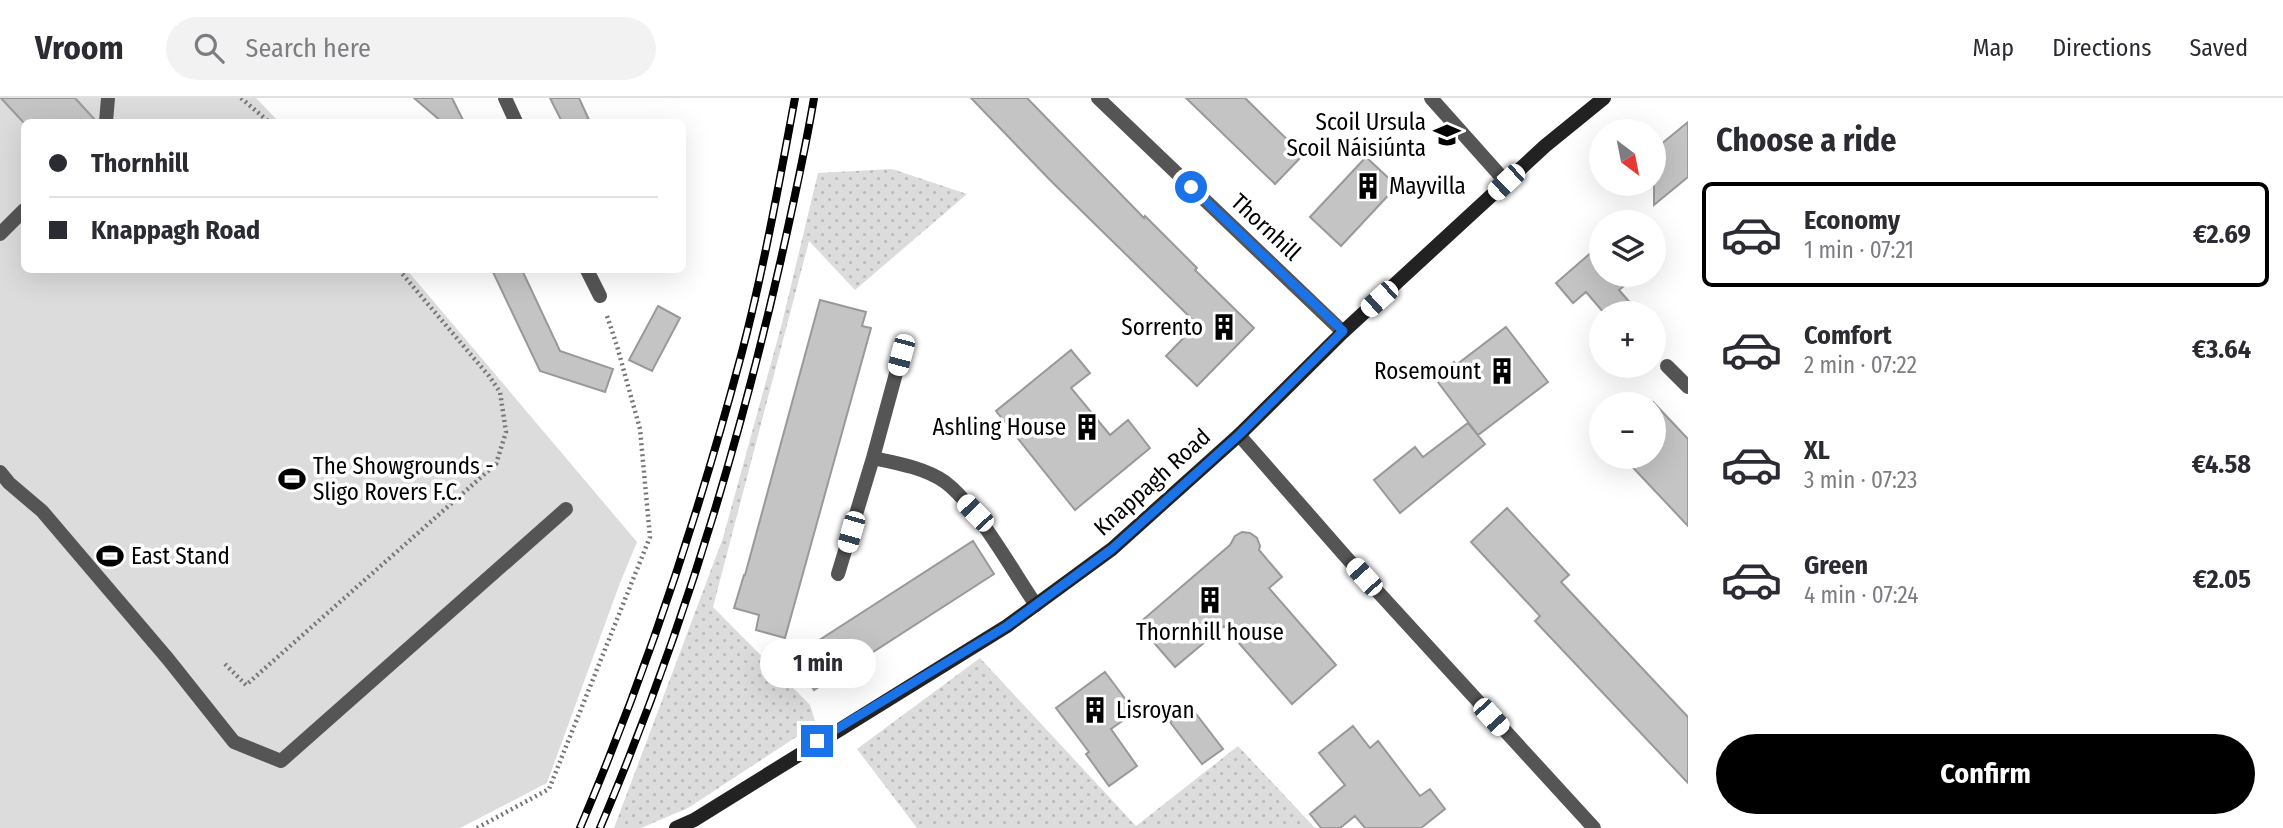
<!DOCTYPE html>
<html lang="en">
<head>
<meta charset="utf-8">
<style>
  body { margin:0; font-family:"Fira Sans Condensed",sans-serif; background:#f2f2f3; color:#2b2b33; height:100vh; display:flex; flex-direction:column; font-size:26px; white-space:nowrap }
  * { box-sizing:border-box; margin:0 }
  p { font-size:23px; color:#7c7c81 }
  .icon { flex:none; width:38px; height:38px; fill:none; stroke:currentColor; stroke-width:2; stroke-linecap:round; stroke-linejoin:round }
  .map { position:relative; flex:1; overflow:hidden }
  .side { display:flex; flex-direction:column; background:#fff; width:595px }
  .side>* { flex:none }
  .hud { position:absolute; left:21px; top:21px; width:665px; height:154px; border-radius:10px; box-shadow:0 7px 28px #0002; display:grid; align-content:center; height:154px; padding:0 28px; background:#fff }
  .needle { width:46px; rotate:148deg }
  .buttons { position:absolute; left:1589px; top:21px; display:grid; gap:14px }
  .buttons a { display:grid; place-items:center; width:77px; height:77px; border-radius:50%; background:#fff; box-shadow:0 7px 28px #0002; font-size:35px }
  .end { position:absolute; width:32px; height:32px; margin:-16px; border:9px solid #1a73e8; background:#fff; box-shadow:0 0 0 4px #fff }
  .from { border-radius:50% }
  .bubble { position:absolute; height:49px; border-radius:24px; background:#fff; box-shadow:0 7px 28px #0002; font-size:23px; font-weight:700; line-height:49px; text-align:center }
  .car { position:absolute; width:21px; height:42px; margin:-21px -10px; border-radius:9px; box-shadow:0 0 5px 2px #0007; background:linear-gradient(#fff 24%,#345 0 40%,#fff 0 76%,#345 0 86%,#fff 0) }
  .hud b { display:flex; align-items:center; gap:24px; height:66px; font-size:26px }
  .hud b+b { border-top:2px solid #e1e1e2 }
  .hud i { width:18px; height:18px; background:#2b2b33 }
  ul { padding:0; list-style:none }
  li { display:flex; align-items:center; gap:21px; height:105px; margin:0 14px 10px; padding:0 14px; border:4px solid transparent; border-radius:10px }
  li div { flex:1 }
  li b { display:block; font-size:26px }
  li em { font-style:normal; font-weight:700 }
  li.active { border-color:#000 }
  li>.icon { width:63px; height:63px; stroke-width:1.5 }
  h2 { padding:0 28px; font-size:32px; line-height:84px }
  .cta { display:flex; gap:14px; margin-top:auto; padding:14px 28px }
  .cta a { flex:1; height:80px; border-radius:42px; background:#000; color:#fff; font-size:28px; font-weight:700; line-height:80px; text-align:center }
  header { display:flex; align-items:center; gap:42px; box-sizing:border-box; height:98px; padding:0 35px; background:#fff; border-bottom:2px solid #e1e1e2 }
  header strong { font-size:33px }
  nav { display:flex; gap:38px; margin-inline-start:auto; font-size:24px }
  .search { width:490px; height:63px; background:#f2f2f3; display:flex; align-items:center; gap:18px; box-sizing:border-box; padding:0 24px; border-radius:38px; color:#7c7c81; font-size:26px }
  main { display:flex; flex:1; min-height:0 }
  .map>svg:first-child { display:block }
  .green { fill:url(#green-dots) }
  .pitch { fill:#dcdcdc }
  .building { fill:#c4c4c4; stroke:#999; stroke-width:2 }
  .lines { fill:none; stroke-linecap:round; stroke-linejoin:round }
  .path { stroke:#777; stroke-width:4.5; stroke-dasharray:2 3.5; stroke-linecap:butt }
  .service { stroke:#555; stroke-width:14 }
  .minor { stroke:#555; stroke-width:14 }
  .secondary { stroke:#222; stroke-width:14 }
  .rail-casing { stroke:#000; stroke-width:8 }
  .rail { stroke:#fff; stroke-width:5; stroke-dasharray:16; stroke-linecap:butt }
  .route { stroke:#1a73e8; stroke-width:9 }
  .labels { text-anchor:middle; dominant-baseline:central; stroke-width:7; stroke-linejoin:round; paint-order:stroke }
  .poi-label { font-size:23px; fill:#000; stroke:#fff; text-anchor:end }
  .street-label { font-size:23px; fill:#000; stroke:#fff }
</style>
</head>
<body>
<header>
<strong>Vroom</strong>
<div class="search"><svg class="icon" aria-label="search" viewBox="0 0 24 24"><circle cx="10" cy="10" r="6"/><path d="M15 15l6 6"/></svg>Search here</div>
<nav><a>Map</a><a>Directions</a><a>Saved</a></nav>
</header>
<main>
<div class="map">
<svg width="1688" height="730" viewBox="0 0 1688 730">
  <defs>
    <pattern id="green-dots" width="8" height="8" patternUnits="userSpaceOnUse" patternTransform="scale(1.75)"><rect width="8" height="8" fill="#dcdcdc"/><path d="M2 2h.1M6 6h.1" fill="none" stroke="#bbb" stroke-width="1.8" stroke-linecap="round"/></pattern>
  </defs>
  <rect width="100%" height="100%" fill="#fff"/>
  <path class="green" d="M 892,71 L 967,96 L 855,192 L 809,143 L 713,509 L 810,607 L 816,626 L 688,710 L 641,730 L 614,730 L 723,440 L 782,225 L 818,75 Z
    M 980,560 L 1136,728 L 1238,648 L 1315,730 L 917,730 L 857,651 Z"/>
  <path class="pitch" d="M 0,0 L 256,0 L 279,24 L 24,24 L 24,172 L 407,172 L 637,444 L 620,485 L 547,685 L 460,730 L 0,730 Z"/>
  <path class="building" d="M 1,0 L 75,0 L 97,24 L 24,25 Z
    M 414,0 L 452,0 L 464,24 L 442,24 Z
    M 550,0 L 579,0 L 590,24 L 562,24 Z
    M 971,0 L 1027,0 L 1144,120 L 1145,118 L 1197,170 L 1195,172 L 1254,230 L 1197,288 L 1166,258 L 1197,226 L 1051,83 Z
    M 1186,0 L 1245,0 L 1303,57 L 1275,86 Z
    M 1688,24 L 1688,79 L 1654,107 L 1654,52 Z
    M 1366,59 L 1397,88 L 1341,148 L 1310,119 Z
    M 1601,146 L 1601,177 L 1637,177 L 1619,192 L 1639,215 L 1604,215 L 1586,194 L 1573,205 L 1556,185 Z
    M 492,172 L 522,172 L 560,253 L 613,271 L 605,294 L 540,273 Z
    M 820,202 L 866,214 L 862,228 L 871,230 L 785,540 L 756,532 L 759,517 L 734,510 L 744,477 L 745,477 Z
    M 658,208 L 680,220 L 652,273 L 629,262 Z
    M 1506,229 L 1548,284 L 1478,337 L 1434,279 L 1454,264 L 1456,267 Z
    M 1071,252 L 1090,275 L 1071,290 L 1110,337 L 1128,322 L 1150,350 L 1075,412 L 996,313 Z
    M 1654,305 L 1688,341 L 1688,428 L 1623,359 L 1654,359 Z
    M 1468,325 L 1485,346 L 1400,415 L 1374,382 L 1415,349 L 1423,359 Z
    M 1507,410 L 1569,477 L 1561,484 L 1688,619 L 1688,685 L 1535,523 L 1540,518 L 1471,444 Z
    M 1242,434 L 1250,435 L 1257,440 L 1260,448 L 1259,452 L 1282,479 L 1269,490 L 1336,567 L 1292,606 L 1224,528 L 1175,569 L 1138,526 L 1230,447 L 1235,438 Z
    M 973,443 L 994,476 L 814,592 L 793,559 Z
    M 1105,574 L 1135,614 L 1111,631 L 1137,668 L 1109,688 L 1086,656 L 1089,654 L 1056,610 Z
    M 1190,608 L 1223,651 L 1202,666 L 1170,624 Z
    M 1353,628 L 1370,650 L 1378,643 L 1420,698 L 1430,691 L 1445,711 L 1421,730 L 1365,730 L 1355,718 L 1340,730 L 1321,730 L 1310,716 L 1345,687 L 1319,655 Z"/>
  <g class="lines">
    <path class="path" d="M 241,0 L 269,24
      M 225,566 L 246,587 L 496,366 L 506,334 L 500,294 L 489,278 L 399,172
      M 477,730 L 549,691 L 650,439 L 640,331 L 617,248 L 606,215"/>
    <path class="service" d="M 1431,0 L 1506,84
      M 106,24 L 108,0
      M 0,136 L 24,112
      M 0,374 L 9,385 L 42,413 L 168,561 L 234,644 L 281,663 L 566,411"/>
    <path class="minor" d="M 505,0 L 516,24
      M 1098,0 L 1343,234
      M 587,172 L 600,198
      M 1667,268 L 1688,289
      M 1239,337 L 1346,459 L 1594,730
      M 873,360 L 901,257
      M 838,476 L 873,360 C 897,365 925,370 945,384 C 977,408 1012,472 1036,507"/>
    <path class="secondary" d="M 676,730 L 694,722 L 1007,528 L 1112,451 L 1239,337 L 1343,234 L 1506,84 L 1545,48 L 1604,0"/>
    <defs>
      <path id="rail" d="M 580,730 C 646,575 699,416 742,254 C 764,170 779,85 795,0
        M 600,730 C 678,547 737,355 781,161 C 793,107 805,54 814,0"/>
    </defs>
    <use href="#rail" class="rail-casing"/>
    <use href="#rail" class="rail"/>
  </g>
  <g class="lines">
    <path class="route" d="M 817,643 L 1007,528 L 1112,451 L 1239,337 L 1343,233 L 1191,89"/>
  </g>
  <defs>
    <symbol id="school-bare" viewBox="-9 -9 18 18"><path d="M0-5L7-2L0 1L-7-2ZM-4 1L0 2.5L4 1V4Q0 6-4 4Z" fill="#000" stroke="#fff" stroke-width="2.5" paint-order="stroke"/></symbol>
    <symbol id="building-bare" viewBox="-9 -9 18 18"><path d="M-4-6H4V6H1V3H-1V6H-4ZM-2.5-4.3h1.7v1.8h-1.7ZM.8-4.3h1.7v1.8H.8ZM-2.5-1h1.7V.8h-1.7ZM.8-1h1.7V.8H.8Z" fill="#000" stroke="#fff" stroke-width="2.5" paint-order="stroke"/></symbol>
    <symbol id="stadium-bare" viewBox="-9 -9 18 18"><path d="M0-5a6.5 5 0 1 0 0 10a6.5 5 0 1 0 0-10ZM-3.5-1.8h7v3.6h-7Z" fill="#000" stroke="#fff" stroke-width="2.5" paint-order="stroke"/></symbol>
  </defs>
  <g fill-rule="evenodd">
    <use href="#school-bare" x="1428" y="18" width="38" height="38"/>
    <use href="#building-bare" x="1349" y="69" width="38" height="38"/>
    <use href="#building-bare" x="1205" y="210" width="38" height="38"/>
    <use href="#building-bare" x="1483" y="254" width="38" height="38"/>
    <use href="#building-bare" x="1068" y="310" width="38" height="38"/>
    <use href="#stadium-bare" x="273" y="362" width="38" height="38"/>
    <use href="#stadium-bare" x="91" y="439" width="38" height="38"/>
    <use href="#building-bare" x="1191" y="483" width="38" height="38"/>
    <use href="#building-bare" x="1076" y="593" width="38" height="38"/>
  </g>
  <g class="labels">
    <g class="poi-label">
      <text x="1426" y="24">Scoil Ursula<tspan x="1426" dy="26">Scoil Náisiúnta</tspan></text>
      <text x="1389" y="88" text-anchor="start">Mayvilla</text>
      <text x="1203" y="229">Sorrento</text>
      <text x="1481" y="273">Rosemount</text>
      <text x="1066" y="329">Ashling House</text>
      <text x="313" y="368" text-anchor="start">The Showgrounds -<tspan x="313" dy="26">Sligo Rovers F.C.</tspan></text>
      <text x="131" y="458" text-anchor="start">East Stand</text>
      <text x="1210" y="534" text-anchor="middle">Thornhill house</text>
      <text x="1116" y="612" text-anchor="start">Lisroyan</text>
    </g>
    <g class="street-label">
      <text transform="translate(1266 129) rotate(43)">Thornhill</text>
      <text transform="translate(1152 384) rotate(-42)">Knappagh Road</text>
    </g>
  </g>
</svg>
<div class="buttons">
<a><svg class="needle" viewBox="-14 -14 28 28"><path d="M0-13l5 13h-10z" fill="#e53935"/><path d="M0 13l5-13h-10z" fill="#7c7c81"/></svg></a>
<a><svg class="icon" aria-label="layers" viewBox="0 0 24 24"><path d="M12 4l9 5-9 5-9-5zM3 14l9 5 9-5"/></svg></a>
<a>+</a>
<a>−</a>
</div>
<i class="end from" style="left:1191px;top:89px"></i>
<i class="end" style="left:817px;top:643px"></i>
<div class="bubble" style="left:760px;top:541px;width:116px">1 min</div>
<i class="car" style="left:1506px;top:84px;rotate:227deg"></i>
<i class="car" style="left:1379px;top:201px;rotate:228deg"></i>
<i class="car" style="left:901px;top:257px;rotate:195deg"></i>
<i class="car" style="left:975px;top:415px;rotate:316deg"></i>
<i class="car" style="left:851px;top:434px;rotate:196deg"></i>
<i class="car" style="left:1364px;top:479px;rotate:318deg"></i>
<i class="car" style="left:1491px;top:619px;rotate:138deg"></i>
<div class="hud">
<b><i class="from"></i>Thornhill</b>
<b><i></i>Knappagh Road</b>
</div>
</div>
<section class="side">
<h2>Choose a ride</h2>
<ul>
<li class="active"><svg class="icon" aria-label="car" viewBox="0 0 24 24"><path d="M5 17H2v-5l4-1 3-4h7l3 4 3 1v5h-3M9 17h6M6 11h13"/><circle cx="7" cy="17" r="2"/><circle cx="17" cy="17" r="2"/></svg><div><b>Economy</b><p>1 min · 07:21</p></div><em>€2.69</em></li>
<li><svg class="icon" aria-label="car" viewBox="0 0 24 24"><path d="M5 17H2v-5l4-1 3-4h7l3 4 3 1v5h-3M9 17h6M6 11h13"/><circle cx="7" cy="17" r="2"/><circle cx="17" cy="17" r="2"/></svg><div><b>Comfort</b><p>2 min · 07:22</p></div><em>€3.64</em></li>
<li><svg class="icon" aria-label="car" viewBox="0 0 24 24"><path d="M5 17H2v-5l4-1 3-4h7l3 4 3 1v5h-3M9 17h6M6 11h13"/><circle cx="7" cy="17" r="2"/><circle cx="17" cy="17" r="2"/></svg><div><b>XL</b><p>3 min · 07:23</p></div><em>€4.58</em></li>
<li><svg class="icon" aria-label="car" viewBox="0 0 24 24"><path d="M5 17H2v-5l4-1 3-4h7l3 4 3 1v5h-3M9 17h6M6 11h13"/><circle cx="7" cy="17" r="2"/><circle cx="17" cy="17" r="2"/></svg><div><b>Green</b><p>4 min · 07:24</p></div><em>€2.05</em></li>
</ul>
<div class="cta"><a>Confirm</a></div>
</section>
</main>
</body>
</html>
